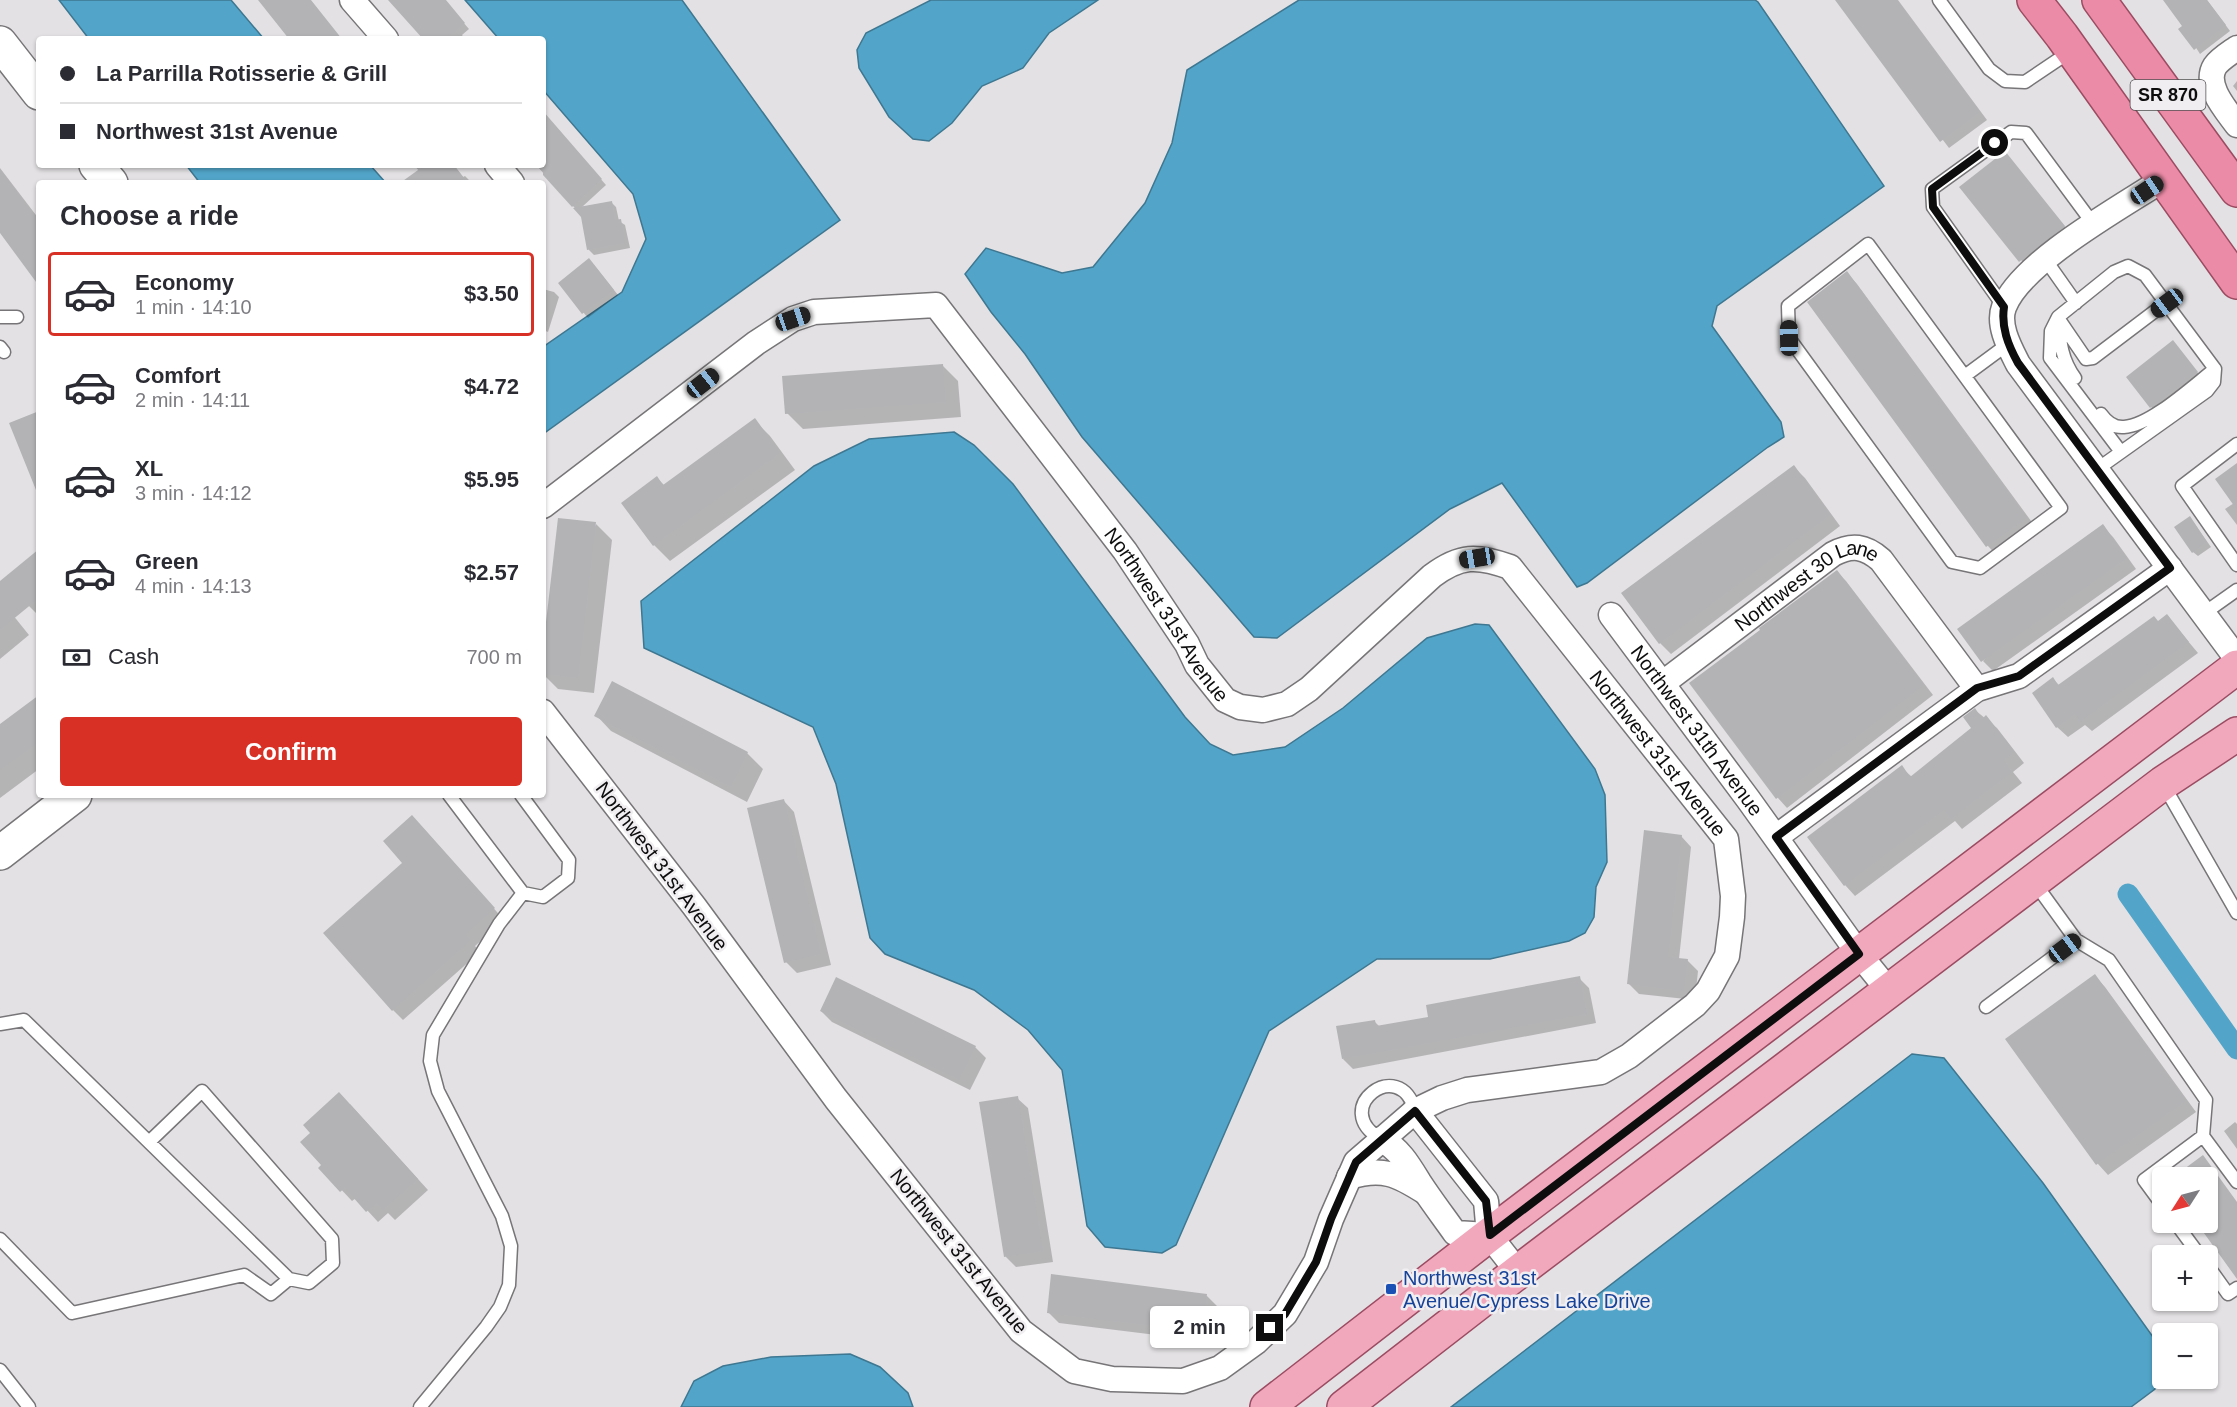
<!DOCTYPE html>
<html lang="en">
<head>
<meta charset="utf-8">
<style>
  body { margin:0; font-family:Helvetica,sans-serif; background:#f2f2f3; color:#2b2b33; height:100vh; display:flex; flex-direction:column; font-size:22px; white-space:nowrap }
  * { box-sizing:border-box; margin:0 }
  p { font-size:20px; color:#7c7c81 }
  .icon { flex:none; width:33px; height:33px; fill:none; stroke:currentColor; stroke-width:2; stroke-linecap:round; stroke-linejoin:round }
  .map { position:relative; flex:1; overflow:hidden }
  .details { position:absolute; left:36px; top:180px; width:510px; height:618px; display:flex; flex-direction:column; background:#fff; border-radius:6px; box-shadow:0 2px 4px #0004 }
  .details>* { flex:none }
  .hud { position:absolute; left:36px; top:36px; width:510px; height:132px; border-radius:6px; box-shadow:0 2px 4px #0004; display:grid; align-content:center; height:132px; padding:0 24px; background:#fff }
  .needle { width:39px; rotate:234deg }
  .tools { position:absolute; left:2152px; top:1167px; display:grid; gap:12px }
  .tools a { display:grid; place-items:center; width:66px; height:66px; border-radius:6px; background:#fff; box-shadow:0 2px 4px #0004; font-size:30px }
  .end { position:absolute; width:27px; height:27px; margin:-14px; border:8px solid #0e0d0e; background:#fff; box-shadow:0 0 0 3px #fff }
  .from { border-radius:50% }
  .bubble { position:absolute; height:42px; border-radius:6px; background:#fff; box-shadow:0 2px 4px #0004; font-size:20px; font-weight:700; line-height:42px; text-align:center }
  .car { position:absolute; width:18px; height:36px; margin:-18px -9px; border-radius:8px; box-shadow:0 0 4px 2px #0007; background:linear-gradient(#222 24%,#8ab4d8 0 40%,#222 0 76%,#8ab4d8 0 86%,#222 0) }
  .hud b { display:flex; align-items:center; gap:21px; height:57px; font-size:22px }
  .hud b+b { border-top:2px solid #e1e1e2 }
  .hud i { width:15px; height:15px; background:#2b2b33 }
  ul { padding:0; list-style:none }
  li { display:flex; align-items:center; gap:18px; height:84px; margin:0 12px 9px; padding:0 12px; border:3px solid transparent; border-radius:6px }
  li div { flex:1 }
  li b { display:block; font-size:22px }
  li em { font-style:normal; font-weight:700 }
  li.on { border-color:#d93025 }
  li>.icon { width:54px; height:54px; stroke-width:1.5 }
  h2 { padding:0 24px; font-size:27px; line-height:72px }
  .pay { display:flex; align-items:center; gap:15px; height:66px; padding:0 24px; font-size:22px }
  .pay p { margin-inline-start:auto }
  .action { display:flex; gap:12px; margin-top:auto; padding:12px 24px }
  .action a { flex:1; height:69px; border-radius:6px; background:#d93025; color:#fff; font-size:24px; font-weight:700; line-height:69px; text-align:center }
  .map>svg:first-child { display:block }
  .water { fill:#52a5c9; stroke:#3e7791; stroke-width:1.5 }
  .shadow { fill:#0003 }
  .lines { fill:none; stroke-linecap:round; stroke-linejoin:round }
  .canal { stroke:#52a5c9; stroke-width:21 }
  .building { fill:#b3b3b6 }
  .service-casing { stroke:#777577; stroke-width:15 }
  .minor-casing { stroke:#777577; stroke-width:27 }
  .secondary-casing { stroke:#777577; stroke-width:36 }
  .primary-casing { stroke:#9b4c63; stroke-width:36 }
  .trunk-casing { stroke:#9b4c63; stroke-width:36 }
  .service { stroke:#fff; stroke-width:12 }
  .minor { stroke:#fff; stroke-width:24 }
  .secondary { stroke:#fff; stroke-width:33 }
  .primary { stroke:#f1a8bd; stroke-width:33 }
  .trunk { stroke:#ec8ba7; stroke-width:33 }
  .route { stroke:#0e0d0e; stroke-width:8 }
  .transit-dot { fill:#1a4fb4; stroke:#f1eef1; stroke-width:2 }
  .labels { text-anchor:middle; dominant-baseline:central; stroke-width:5; stroke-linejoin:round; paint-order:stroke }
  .shield { fill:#f1eef1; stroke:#525052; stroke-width:1.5 }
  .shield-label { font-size:18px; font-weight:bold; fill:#0e0d0e }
  .street-label { font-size:20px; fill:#0e0d0e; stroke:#f1eef1 }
  .transit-label { font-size:20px; fill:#164399; stroke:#f1eef1; text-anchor:start }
</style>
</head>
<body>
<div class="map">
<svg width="2237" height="1407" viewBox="0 0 2237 1407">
  <rect width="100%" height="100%" fill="#e3e1e3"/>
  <path class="water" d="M 59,0 L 231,0 L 264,39 L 89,39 Z
    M 465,0 L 682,0 L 840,220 L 543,434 L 543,347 L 622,292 L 646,239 L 633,194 L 543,90 L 543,39 L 499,39 Z
    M 931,0 L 1098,0 L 1049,33 L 1023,68 L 982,86 L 952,123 L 929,141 L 913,139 L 889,117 L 859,68 L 857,50 L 866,33 Z
    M 1299,0 L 1755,0 L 1758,2 L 1884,186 L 1717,306 L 1712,326 L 1781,422 L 1784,437 L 1768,447 L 1587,583 L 1577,587 L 1502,483 L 1450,509 L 1277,638 L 1254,637 L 1082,437 L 1025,354 L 991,312 L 965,274 L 986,248 L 1062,273 L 1093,267 L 1145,203 L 1172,143 L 1187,70 Z
    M 186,165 L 370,165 L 386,183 L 200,183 Z
    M 954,432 L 974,445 L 1013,484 L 1185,717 L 1210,744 L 1233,755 L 1285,747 L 1343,708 L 1427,638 L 1475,624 L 1489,625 L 1595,769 L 1605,795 L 1607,862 L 1596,887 L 1594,917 L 1585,933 L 1569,941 L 1490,959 L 1377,959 L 1269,1031 L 1176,1245 L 1162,1253 L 1105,1247 L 1087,1226 L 1062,1070 L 1028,1030 L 974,990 L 885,954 L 870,938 L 836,784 L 813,727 L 644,648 L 641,601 L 814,466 L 869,439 Z
    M 1912,1054 L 1944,1058 L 2043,1183 L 2163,1351 L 2155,1389 L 2131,1407 L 1451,1407 Z
    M 850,1354 L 880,1367 L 908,1393 L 913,1407 L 681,1407 L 694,1381 L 723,1366 L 771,1357 Z"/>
  <path class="shadow" d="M 390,0 L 444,0 L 469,29 L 462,35 L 465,39 L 425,39 Z
    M 1837,0 L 1898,0 L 1987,120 L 1949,148 Z
    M 2166,0 L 2207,0 L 2230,31 L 2200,54 Z
    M 2237,81 L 2237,91 L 2233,86 Z
    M 543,113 L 606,185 L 582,207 L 611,202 L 616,207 L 619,221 L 625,225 L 630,248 L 594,255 L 589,250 L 582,216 L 536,165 L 543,165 Z
    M 2005,153 L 2074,238 L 2031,272 L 1961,187 Z
    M 414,165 L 453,165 L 463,177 L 465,176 L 472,183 L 420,183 L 419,171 Z
    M 0,168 L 39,219 L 39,284 L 0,230 Z
    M 594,265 L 618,295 L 588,318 L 560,284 Z
    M 1847,273 L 1857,284 L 2037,529 L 1998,557 L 1988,546 L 1809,302 Z
    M 543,289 L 554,292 L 559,297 L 548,332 L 543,330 Z
    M 2180,350 L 2204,381 L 2159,415 L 2151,407 Z
    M 942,365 L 958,381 L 961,417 L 803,429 L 787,413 Z
    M 754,420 L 770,436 L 795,470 L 670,561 L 654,545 L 623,503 L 657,478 L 665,486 Z
    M 2237,465 L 2237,525 L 2225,509 L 2234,503 Z
    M 1794,467 L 1805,478 L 1840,526 L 1671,654 L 1660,643 L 1623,593 Z
    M 2194,523 L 2211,547 L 2198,556 L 2193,552 Z
    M 596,524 L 612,540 L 594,693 L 558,689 L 543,674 L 543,661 Z
    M 2102,526 L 2113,537 L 2136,569 L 1993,671 L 1983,661 Z
    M 39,553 L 39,616 L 3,580 Z
    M 1837,572 L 1846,581 L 1933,695 L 1787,808 L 1778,798 L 1691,683 Z
    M 0,599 L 29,635 L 0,659 Z
    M 2167,616 L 2198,653 L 2092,731 L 2085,725 L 2068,737 L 2057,727 L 2053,679 L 2060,686 Z
    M 612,683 L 747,753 L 763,769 L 747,802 L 611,731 L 596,715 Z
    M 39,697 L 39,769 L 0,798 L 0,726 Z
    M 1975,710 L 1997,728 L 2024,763 L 2013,772 L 2022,783 L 1962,829 L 1955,821 L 1855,896 L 1845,885 L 1901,767 L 1912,777 L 1973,728 Z
    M 784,801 L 794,812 L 831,965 L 797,973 L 786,962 Z
    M 423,828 L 504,920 L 475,946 L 480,952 L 403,1020 L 393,1010 Z
    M 1681,836 L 1691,847 L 1679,959 L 1687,960 L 1698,971 L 1695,1000 L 1639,994 L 1628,983 Z
    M 2095,976 L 2105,987 L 2196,1112 L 2108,1175 L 2098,1164 L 2008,1039 Z
    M 1579,978 L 1589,988 L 1596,1023 L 1353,1069 L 1343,1059 L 1374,1021 L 1380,1027 L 1430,1018 Z
    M 821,1011 L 975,1047 L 986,1058 L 970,1090 L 832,1022 Z
    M 1017,1098 L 1028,1108 L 1053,1262 L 1016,1267 L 1006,1257 Z
    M 350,1104 L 428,1190 L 395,1220 L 388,1213 L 378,1222 L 356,1198 L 352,1201 L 321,1168 Z
    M 2235,1122 L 2237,1124 L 2237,1149 L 2224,1131 Z
    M 1207,1296 L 1217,1306 L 1213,1342 L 1059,1323 L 1048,1312 Z"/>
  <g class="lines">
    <path class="canal" d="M 2128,894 L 2237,1049"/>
  </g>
  <path class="building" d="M 258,0 L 311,0 L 342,39 L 289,39 Z
    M 388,0 L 446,0 L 465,23 L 446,39 L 423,39 Z
    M 1835,0 L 1897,0 L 1980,112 L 1940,142 Z
    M 2163,0 L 2207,0 L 2226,25 L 2194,50 L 2178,29 L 2182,26 Z
    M 543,111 L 602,179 L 572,207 L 543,175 Z
    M 2005,151 L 2065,226 L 2019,262 L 1959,187 Z
    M 425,165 L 454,165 L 468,183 L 400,183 Z
    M 0,169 L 39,222 L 39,286 L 0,233 Z
    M 612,201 L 615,220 L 621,219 L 625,243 L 587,250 L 581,217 L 573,208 Z
    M 589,258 L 614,290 L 582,314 L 558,283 Z
    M 1847,271 L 2027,518 L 1986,547 L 1807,302 Z
    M 2173,340 L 2198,372 L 2150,408 L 2126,377 Z
    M 943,364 L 946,402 L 785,414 L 782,376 Z
    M 39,411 L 39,495 L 38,495 L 9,423 Z
    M 755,418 L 780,453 L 653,546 L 621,503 L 657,476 L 663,485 Z
    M 2237,463 L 2237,510 L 2215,479 Z
    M 1794,465 L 1830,515 L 1659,644 L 1621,593 Z
    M 2190,516 L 2207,542 L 2192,553 L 2174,527 Z
    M 558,518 L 596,522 L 578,678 L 543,674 L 543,648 Z
    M 2103,524 L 2127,558 L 1981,662 L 1957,629 Z
    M 39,549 L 39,598 L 0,630 L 0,581 Z
    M 1837,570 L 1924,685 L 1776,799 L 1689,683 L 1760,630 L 1759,628 Z
    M 2167,614 L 2189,642 L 2080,722 L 2075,714 L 2056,728 L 2032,693 L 2053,677 L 2058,685 L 2154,616 L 2158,621 Z
    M 612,681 L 748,752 L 731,787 L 594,716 Z
    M 39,695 L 39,742 L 0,770 L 0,724 Z
    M 1975,708 L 1982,719 L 1986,715 L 2015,752 L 2004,760 L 2012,772 L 1951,819 L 1944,810 L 1844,886 L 1807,837 L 1902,765 L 1910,777 L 1971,728 L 1963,717 Z
    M 784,799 L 821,954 L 784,963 L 747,808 Z
    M 412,815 L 495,908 L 465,935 L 471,940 L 392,1011 L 323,933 L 402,863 L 383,841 Z
    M 1644,830 L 1682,835 L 1668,957 L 1688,959 L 1684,991 L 1627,984 Z
    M 2095,974 L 2186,1101 L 2096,1165 L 2005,1039 Z
    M 1580,976 L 1587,1014 L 1342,1059 L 1336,1026 L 1375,1020 L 1376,1026 L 1428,1017 L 1426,1005 Z
    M 836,977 L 976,1046 L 959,1080 L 820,1011 Z
    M 339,1092 L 418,1179 L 383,1210 L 377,1203 L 366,1212 L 345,1188 L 340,1192 L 318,1168 L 321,1165 L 300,1142 L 310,1133 L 303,1125 Z
    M 1018,1096 L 1043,1251 L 1004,1257 L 979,1102 Z
    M 2203,1155 L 2237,1202 L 2237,1279 L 2196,1222 L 2208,1222 L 2208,1178 L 2172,1178 Z
    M 1051,1274 L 1207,1294 L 1203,1332 L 1047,1313 Z"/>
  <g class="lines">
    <defs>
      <path id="service" d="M 1939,0 L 1989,69 L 2005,81 L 2025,82 L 2071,51
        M 1868,244 L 2061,508 L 1980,568 L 1952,562 L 1789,338 L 1788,306 Z
        M 2045,259 L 2076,303
        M 2004,307 L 1933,207 L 1932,189 L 2011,132 L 2026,133 L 2094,225
        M 0,317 L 17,317
        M 2058,318 C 2060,341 2061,359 2075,378
        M 2058,318 L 2086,359 L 2093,358 L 2167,302
        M 0,347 L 4,352
        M 1966,375 L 2008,344
        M 2101,414 C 2106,421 2113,428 2124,427 C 2150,426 2193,386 2215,369
        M 2237,444 L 2182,486 L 2237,565
        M 2096,470 L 2207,391 L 2214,382 L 2215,369 L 2145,275 L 2128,266 L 2114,272 L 2058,317 L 2051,331 L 2050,358 L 2121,452
        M 2203,614 L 2237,590
        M 2163,784 L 2237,913
        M 449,795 L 523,893 L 543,897 L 568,878 L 569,860 L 521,795
        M 2034,882 L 2076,940 L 2109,960 L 2206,1100 L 2203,1136 L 2237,1182
        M 1986,1007 L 2076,940
        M 0,1024 L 24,1020 L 289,1279 L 271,1294 L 244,1275 L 72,1313 L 0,1239
        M 1381,1139 C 1328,1109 1400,1054 1415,1111
        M 149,1142 L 202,1091 L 332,1239 L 333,1263 L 309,1283 L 289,1279
        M 2163,1206 L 2144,1180 L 2203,1136
        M 2175,1222 L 2200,1256
        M 2208,1266 L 2228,1294 L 2237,1288
        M 0,1370 L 29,1407
        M 420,1407 L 486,1327 L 500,1307 L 509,1285 L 511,1246 L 502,1216 L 438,1091 L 430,1061 L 433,1035 L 499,924 L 523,893"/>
      <g id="minor">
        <path d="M 352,0 L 386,39"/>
        <path d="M 2237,48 C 2230,53 2220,59 2215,66 C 2203,85 2227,111 2237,125"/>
        <path d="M 497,165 L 512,183"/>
        <path d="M 2164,179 C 2123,206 2021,262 2004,307 C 1997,325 2010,348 2018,364 L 2237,659"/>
        <path id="s1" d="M 543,506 L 756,343 L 793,319 L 814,312 L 936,305 L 1125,551 L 1187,644 L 1197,665 L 1225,700 L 1240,707 L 1263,710 L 1287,704 L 1309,689 L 1432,576 C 1460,555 1477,555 1510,567 L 1726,839 L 1733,896 L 1732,917 L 1727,956 L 1708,991 L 1695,1005 L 1629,1056 L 1601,1072 L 1467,1090 L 1442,1098 L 1415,1111 L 1356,1162 L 1331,1219 L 1316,1262 L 1285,1314 L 1256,1342 L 1220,1368 L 1183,1381 L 1112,1379 L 1074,1371 L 1021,1331 L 836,1099 L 694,906 L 543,712"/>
        <path id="s2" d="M 1611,615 L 1748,799 L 1859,954 L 1889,991"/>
        <path id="s3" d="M 1663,683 L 1833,554 C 1852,544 1865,546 1881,560 L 1977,689"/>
        <path d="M 1776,837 L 1977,689 L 2019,676 L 2170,568"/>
        <path d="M 1415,1111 L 1486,1201 L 1489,1235 L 1518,1272"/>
        <path d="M 1381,1139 C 1400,1150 1408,1164 1419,1182 C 1430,1199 1443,1216 1455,1233 L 1489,1235"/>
        <path d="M 1349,1177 C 1382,1167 1397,1174 1425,1192"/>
      </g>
      <path id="secondary" d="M 0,43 L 39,93
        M 96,165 L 111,183
        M 0,853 L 75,795"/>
      <path id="primary" d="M 1267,1407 L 1489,1235 L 2237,667
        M 1344,1407 L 1518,1272 L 2163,783 L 2237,734"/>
      <path id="trunk" d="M 2034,0 L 2062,36 L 2237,282
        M 2099,0 L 2237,190"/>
    </defs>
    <use href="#service" class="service-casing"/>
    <use href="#minor" class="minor-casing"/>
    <use href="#secondary" class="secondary-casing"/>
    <use href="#primary" class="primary-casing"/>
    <use href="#trunk" class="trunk-casing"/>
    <use href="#service" class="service"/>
    <use href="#minor" class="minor"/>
    <use href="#secondary" class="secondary"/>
    <use href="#primary" class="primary"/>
    <use href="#trunk" class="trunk"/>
  </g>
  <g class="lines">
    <path class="route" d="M 1270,1328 L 1285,1314 L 1316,1262 L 1331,1219 L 1356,1162 L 1415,1111 L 1486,1201 L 1490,1235 L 1859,954 L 1776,837 L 1977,688 L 2019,676 L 2170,568 L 2018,363 C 2008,345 2001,327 2004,307 L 1933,207 L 1932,189 L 1995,143"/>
  </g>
  <rect class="transit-dot" x="1385" y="1283" width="12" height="12" rx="3"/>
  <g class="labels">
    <rect class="shield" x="2130.5" y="80" width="75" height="30" rx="4.5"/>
    <g class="shield-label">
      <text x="2168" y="95">SR 870</text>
    </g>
    <g class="street-label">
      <text stroke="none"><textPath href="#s3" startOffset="177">Northwest 30 Lane</textPath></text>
      <text stroke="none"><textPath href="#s1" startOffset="843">Northwest 31st Avenue</textPath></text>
      <text stroke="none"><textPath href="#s2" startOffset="144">Northwest 31th Avenue</textPath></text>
      <text stroke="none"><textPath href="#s1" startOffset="1526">Northwest 31st Avenue</textPath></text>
      <text transform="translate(662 866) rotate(53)">Northwest 31st Avenue</text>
      <text transform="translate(959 1251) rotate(51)">Northwest 31st Avenue</text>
    </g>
    <g class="transit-label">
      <text x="1403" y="1278">Northwest 31st<tspan x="1403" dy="23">Avenue/Cypress Lake Drive</tspan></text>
    </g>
  </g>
</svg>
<div class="tools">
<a><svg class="needle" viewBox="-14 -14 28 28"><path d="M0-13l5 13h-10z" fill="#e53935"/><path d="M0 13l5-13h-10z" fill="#7c7c81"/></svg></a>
<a>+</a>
<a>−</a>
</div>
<i class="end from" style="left:1995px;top:143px"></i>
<i class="end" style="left:1270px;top:1328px"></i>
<div class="bubble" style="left:1150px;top:1306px;width:99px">2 min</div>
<i class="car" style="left:2147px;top:190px;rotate:56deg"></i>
<i class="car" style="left:2167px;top:303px;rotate:233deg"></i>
<i class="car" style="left:793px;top:319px;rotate:71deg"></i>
<i class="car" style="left:1789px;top:338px;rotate:359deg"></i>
<i class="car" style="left:703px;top:383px;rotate:52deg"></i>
<i class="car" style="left:1477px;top:558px;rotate:261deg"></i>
<i class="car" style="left:2065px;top:948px;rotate:53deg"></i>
<div class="hud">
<b><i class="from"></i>La Parrilla Rotisserie &amp; Grill</b>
<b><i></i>Northwest 31st Avenue</b>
</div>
<section class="details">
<h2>Choose a ride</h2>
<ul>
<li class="on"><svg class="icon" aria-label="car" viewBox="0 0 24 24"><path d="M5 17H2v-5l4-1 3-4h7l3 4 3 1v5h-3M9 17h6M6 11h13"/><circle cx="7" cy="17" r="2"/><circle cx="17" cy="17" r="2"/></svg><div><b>Economy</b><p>1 min · 14:10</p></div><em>$3.50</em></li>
<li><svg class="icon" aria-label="car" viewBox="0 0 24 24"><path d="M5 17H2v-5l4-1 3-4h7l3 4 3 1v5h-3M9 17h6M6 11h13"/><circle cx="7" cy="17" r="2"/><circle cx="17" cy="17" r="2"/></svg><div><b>Comfort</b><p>2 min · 14:11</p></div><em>$4.72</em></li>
<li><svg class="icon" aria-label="car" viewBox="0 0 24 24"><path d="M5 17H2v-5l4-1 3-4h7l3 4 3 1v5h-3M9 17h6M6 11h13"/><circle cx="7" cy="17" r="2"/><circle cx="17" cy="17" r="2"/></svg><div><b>XL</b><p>3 min · 14:12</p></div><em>$5.95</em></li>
<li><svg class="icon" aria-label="car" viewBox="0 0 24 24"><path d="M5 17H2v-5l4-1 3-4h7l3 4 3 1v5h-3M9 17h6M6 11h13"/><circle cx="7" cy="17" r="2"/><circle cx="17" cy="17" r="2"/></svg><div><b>Green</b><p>4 min · 14:13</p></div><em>$2.57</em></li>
</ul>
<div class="pay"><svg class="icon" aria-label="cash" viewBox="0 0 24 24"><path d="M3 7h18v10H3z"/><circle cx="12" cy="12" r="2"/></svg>Cash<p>700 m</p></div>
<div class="action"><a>Confirm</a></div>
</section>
</div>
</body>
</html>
